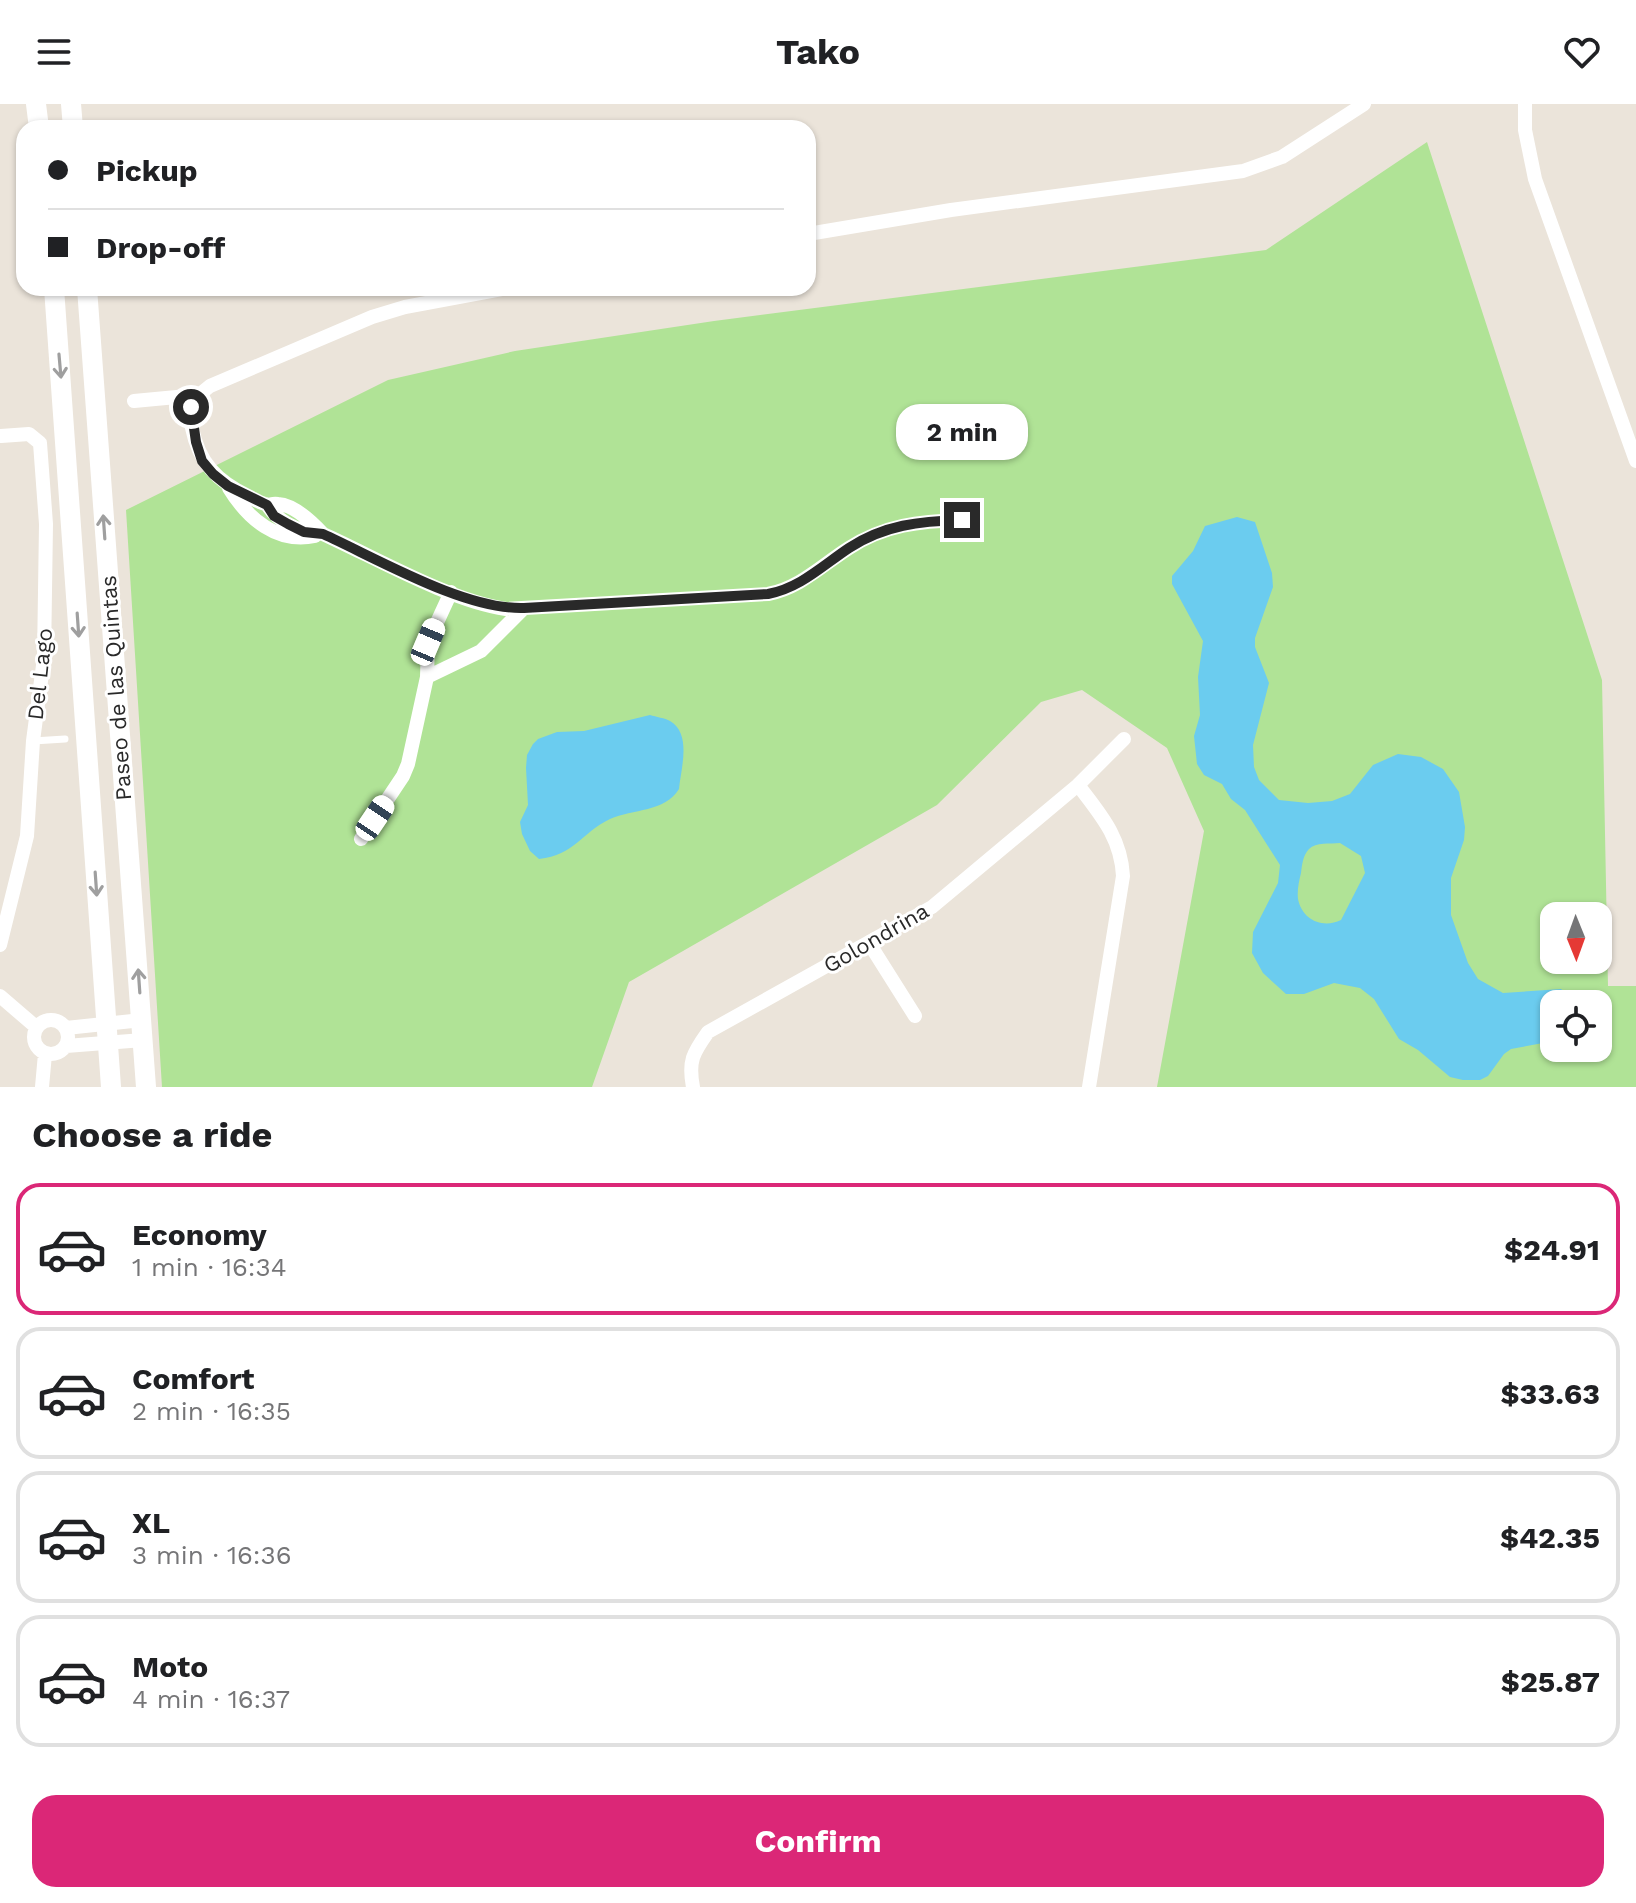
<!DOCTYPE html>
<html lang="en">
<head>
<meta charset="utf-8">
<style>
  body { margin:0; font-family:"Work Sans",sans-serif; background:#f6f6f6; color:#202124; height:100vh; display:flex; flex-direction:column; font-size:30px; white-space:nowrap }
  * { box-sizing:border-box; margin:0 }
  p { font-size:26px; color:#757577 }
  .icon { flex:none; width:44px; height:44px; fill:none; stroke:currentColor; stroke-width:2; stroke-linecap:round; stroke-linejoin:round }
  .map { position:relative; height:983px; overflow:hidden }
  .sheet { display:flex; flex-direction:column; background:#fff; flex:1 }
  .sheet>* { flex:none }
  .banner { position:absolute; left:16px; top:16px; width:800px; height:176px; border-radius:24px; box-shadow:0 2px 6px #0004; display:grid; align-content:center; height:176px; padding:0 32px; background:#fff }
  .needle { width:52px; rotate:179deg }
  .tools { position:absolute; left:1540px; top:798px; display:grid; gap:16px }
  .tools a { display:grid; place-items:center; width:72px; height:72px; border-radius:16px; background:#fff; box-shadow:0 2px 6px #0004; font-size:40px }
  .end { position:absolute; width:36px; height:36px; margin:-18px; border:10px solid #292929; background:#fff; box-shadow:0 0 0 4px #fff }
  .from { border-radius:50% }
  .bubble { position:absolute; height:56px; border-radius:24px; background:#fff; box-shadow:0 2px 6px #0004; font-size:26px; font-weight:700; line-height:56px; text-align:center }
  .car { position:absolute; width:24px; height:48px; margin:-24px -12px; border-radius:10px; box-shadow:0 0 6px 2px #0007; background:linear-gradient(#fff 24%,#345 0 40%,#fff 0 76%,#345 0 86%,#fff 0) }
  .banner b { display:flex; align-items:center; gap:28px; height:76px; font-size:30px }
  .banner b+b { border-top:2px solid #e0e0e0 }
  .banner i { width:20px; height:20px; background:#202124 }
  ul { padding:0; list-style:none }
  li { display:flex; align-items:center; gap:24px; height:132px; margin:0 16px 12px; padding:0 16px; border:4px solid #e0e0e0; border-radius:24px }
  li div { flex:1 }
  li b { display:block; font-size:30px }
  li em { font-style:normal; font-weight:700 }
  li.on { border-color:#db2777 }
  li>.icon { width:72px; height:72px; stroke-width:1.5 }
  h2 { padding:0 32px; font-size:36px; line-height:96px }
  .button { display:flex; gap:16px; margin-top:auto; padding:16px 32px }
  .button a { flex:1; height:92px; border-radius:24px; background:#db2777; color:#fff; font-size:32px; font-weight:700; line-height:92px; text-align:center }
  header { display:flex; justify-content:space-between; align-items:center; height:104px; padding:0 32px; background:#fff; font-size:36px; font-weight:700 }
  .map>svg:first-child { display:block }
  .green { fill:#b0e396; fill-rule:evenodd }
  .water { fill:#6bccef; fill-rule:evenodd }
  .lines { fill:none; stroke-linecap:round; stroke-linejoin:round }
  .lane { stroke:#fff; stroke-width:7 }
  .street { stroke:#fff; stroke-width:14 }
  .secondary { stroke:#fff; stroke-width:20 }
  .oneway { stroke:#9f9f9f }
  .route { stroke:#292929; stroke-width:10 }
  .labels { text-anchor:middle; dominant-baseline:central; stroke-width:6; stroke-linejoin:round; paint-order:stroke }
  .street-label { font-size:22px; fill:#292929; stroke:#fff }
</style>
</head>
<body>
<header><svg class="icon" aria-label="menu" viewBox="0 0 24 24"><path d="M4 6h16M4 12h16M4 18h16"/></svg>Tako<svg class="icon" aria-label="heart" viewBox="0 0 24 24"><path d="M12 20l-8-8c-3-5 5-10 8-4 3-6 11-1 8 4z"/></svg></header>
<div class="map">
<svg width="1636" height="983" viewBox="0 0 1636 983">
  <rect width="100%" height="100%" fill="#ebe4da"/>
  <path class="green" d="M 1427,38 L 1602,576 L 1608,882 L 1636,882 L 1636,983 L 1157,983 L 1204,727 L 1167,644 L 1082,586 L 1041,598 L 937,701 L 629,878 L 592,983 L 162,983 L 126,406 L 388,276 L 515,247 L 714,217 L 1266,146 ZM 1554,812 L 1598,812 L 1598,856 L 1554,856 ZM 1554,900 L 1598,900 L 1598,944 L 1554,944 Z"/>
  <path class="water" d="M 1237,413 L 1255,418 L 1272,469 L 1273,483 L 1255,534 L 1255,543 L 1269,579 L 1253,641 L 1254,663 L 1259,676 L 1279,696 L 1308,699 L 1332,697 L 1350,690 L 1373,661 L 1398,650 L 1421,653 L 1443,665 L 1459,688 L 1465,723 L 1464,736 L 1451,774 L 1451,811 L 1468,859 L 1478,875 L 1503,889 L 1561,885 L 1572,894 L 1573,900 L 1554,900 L 1554,937 L 1511,945 L 1504,950 L 1488,972 L 1480,976 L 1463,976 L 1450,973 L 1418,946 L 1399,935 L 1374,895 L 1360,884 L 1334,879 L 1304,890 L 1286,890 L 1263,869 L 1252,849 L 1253,828 L 1278,779 L 1280,761 L 1245,706 L 1231,695 L 1222,680 L 1204,671 L 1197,660 L 1194,632 L 1200,611 L 1198,573 L 1203,537 L 1172,480 L 1172,472 L 1193,447 L 1205,422 ZM 1340,739 L 1361,752 L 1365,769 L 1341,816 C 1323,825 1302,816 1298,795 C 1297,786 1299,777 1301,769 C 1302,761 1303,751 1309,745 C 1316,738 1330,740 1340,739 Z
    M 650,611 C 656,613 665,614 670,617 C 692,630 681,664 679,685 C 665,708 633,705 610,715 C 581,729 575,751 539,755 L 530,747 L 522,730 L 520,718 L 528,701 L 526,664 L 527,651 L 533,640 L 538,635 L 557,628 L 584,627 Z"/>
  <g class="lines">
    <path class="lane" d="M 33,637 L 65,635"/>
    <path class="street" d="M 1525,0 L 1525,26 L 1535,75 L 1636,357
      M 808,130 L 951,106 L 1243,67 L 1282,53 L 1364,0
      M 134,297 L 198,291
      M 229,384 C 248,415 277,440 315,432
      M 267,401 C 280,420 301,428 323,430 C 376,454 450,497 506,505 L 768,490 C 800,484 822,461 849,444 C 884,421 920,417 962,416
      M 323,430 C 312,418 295,401 278,400 C 270,399 272,402 265,400 C 260,399 254,395 248,392 C 217,377 199,359 192,324 C 188,304 194,294 210,282 L 372,213 L 405,203 L 507,184
      M 427,573 L 481,547 L 524,504
      M 1078,681 C 1100,710 1121,733 1123,772 L 1089,983
      M 361,735 L 403,672 L 408,660 L 427,573 L 428,538 L 451,488
      M 869,839 L 915,912
      M 0,841 L 27,732 L 33,637 L 44,554 L 46,420 L 40,339 L 29,330 L 1,332
      M 0,892 L 36,923
      M34 933a17 17 0 1 1 34 0a17 17 0 1 1-34 0Z
      M 66,924 L 142,916
      M 66,942 L 143,936
      M 42,983 L 45,950
      M 693,983 C 688,957 693,949 708,928 L 932,803 L 1078,681 L 1124,635"/>
    <path class="secondary" d="M 36,0 L 39,24
      M 71,0 L 73,24
      M 54,184 L 111,983
      M 87,184 L 146,983"/>
  </g>
  <defs><path id="oneway-shaft" d="M-6 0H5M1.5-3L5.5 0L1.5 3" fill="none" stroke-width="1.6" stroke-linecap="round" stroke-linejoin="round" transform="scale(2)"/></defs>
  <g class="oneway">
    <use href="#oneway-shaft" transform="translate(60 262) rotate(85)"/>
    <use href="#oneway-shaft" transform="translate(104 423) rotate(-94)"/>
    <use href="#oneway-shaft" transform="translate(78 521) rotate(86)"/>
    <use href="#oneway-shaft" transform="translate(96 780) rotate(86)"/>
    <use href="#oneway-shaft" transform="translate(139 877) rotate(-94)"/>
  </g>
  <g class="lines">
    <path class="route" d="M 191,303 L 196,338 L 202,357 L 213,370 L 228,382 L 267,401 L 274,412 L 288,420 L 304,428 L 323,430 C 378,455 465,506 524,504 L 768,490 C 800,484 822,462 849,444 C 884,421 920,417 962,416"/>
  </g>
  <g class="labels">
    <g class="street-label">
      <text transform="translate(40 570) rotate(-84)">Del Lago</text>
      <text transform="translate(116 584) rotate(-94)">Paseo de las Quintas</text>
      <text transform="translate(876 834) rotate(-30)">Golondrina</text>
    </g>
  </g>
</svg>
<div class="tools">
<a><svg class="needle" viewBox="-14 -14 28 28"><path d="M0-13l5 13h-10z" fill="#e53935"/><path d="M0 13l5-13h-10z" fill="#757577"/></svg></a>
<a><svg class="icon" aria-label="locate" viewBox="0 0 24 24"><circle cx="12" cy="12" r="6"/><path d="M12 2v4M12 18v4M2 12h4M18 12h4"/></svg></a>
</div>
<i class="end from" style="left:191px;top:303px"></i>
<i class="end" style="left:962px;top:416px"></i>
<div class="bubble" style="left:896px;top:300px;width:132px">2 min</div>
<i class="car" style="left:428px;top:538px;rotate:23deg"></i>
<i class="car" style="left:375px;top:714px;rotate:34deg"></i>
<div class="banner">
<b><i class="from"></i>Pickup</b>
<b><i></i>Drop-off</b>
</div>
</div>
<section class="sheet">
<h2>Choose a ride</h2>
<ul>
<li class="on"><svg class="icon" aria-label="car" viewBox="0 0 24 24"><path d="M5 17H2v-5l4-1 3-4h7l3 4 3 1v5h-3M9 17h6M6 11h13"/><circle cx="7" cy="17" r="2"/><circle cx="17" cy="17" r="2"/></svg><div><b>Economy</b><p>1 min · 16:34</p></div><em>$24.91</em></li>
<li><svg class="icon" aria-label="car" viewBox="0 0 24 24"><path d="M5 17H2v-5l4-1 3-4h7l3 4 3 1v5h-3M9 17h6M6 11h13"/><circle cx="7" cy="17" r="2"/><circle cx="17" cy="17" r="2"/></svg><div><b>Comfort</b><p>2 min · 16:35</p></div><em>$33.63</em></li>
<li><svg class="icon" aria-label="car" viewBox="0 0 24 24"><path d="M5 17H2v-5l4-1 3-4h7l3 4 3 1v5h-3M9 17h6M6 11h13"/><circle cx="7" cy="17" r="2"/><circle cx="17" cy="17" r="2"/></svg><div><b>XL</b><p>3 min · 16:36</p></div><em>$42.35</em></li>
<li><svg class="icon" aria-label="car" viewBox="0 0 24 24"><path d="M5 17H2v-5l4-1 3-4h7l3 4 3 1v5h-3M9 17h6M6 11h13"/><circle cx="7" cy="17" r="2"/><circle cx="17" cy="17" r="2"/></svg><div><b>Moto</b><p>4 min · 16:37</p></div><em>$25.87</em></li>
</ul>
<div class="button"><a>Confirm</a></div>
</section>
</body>
</html>
